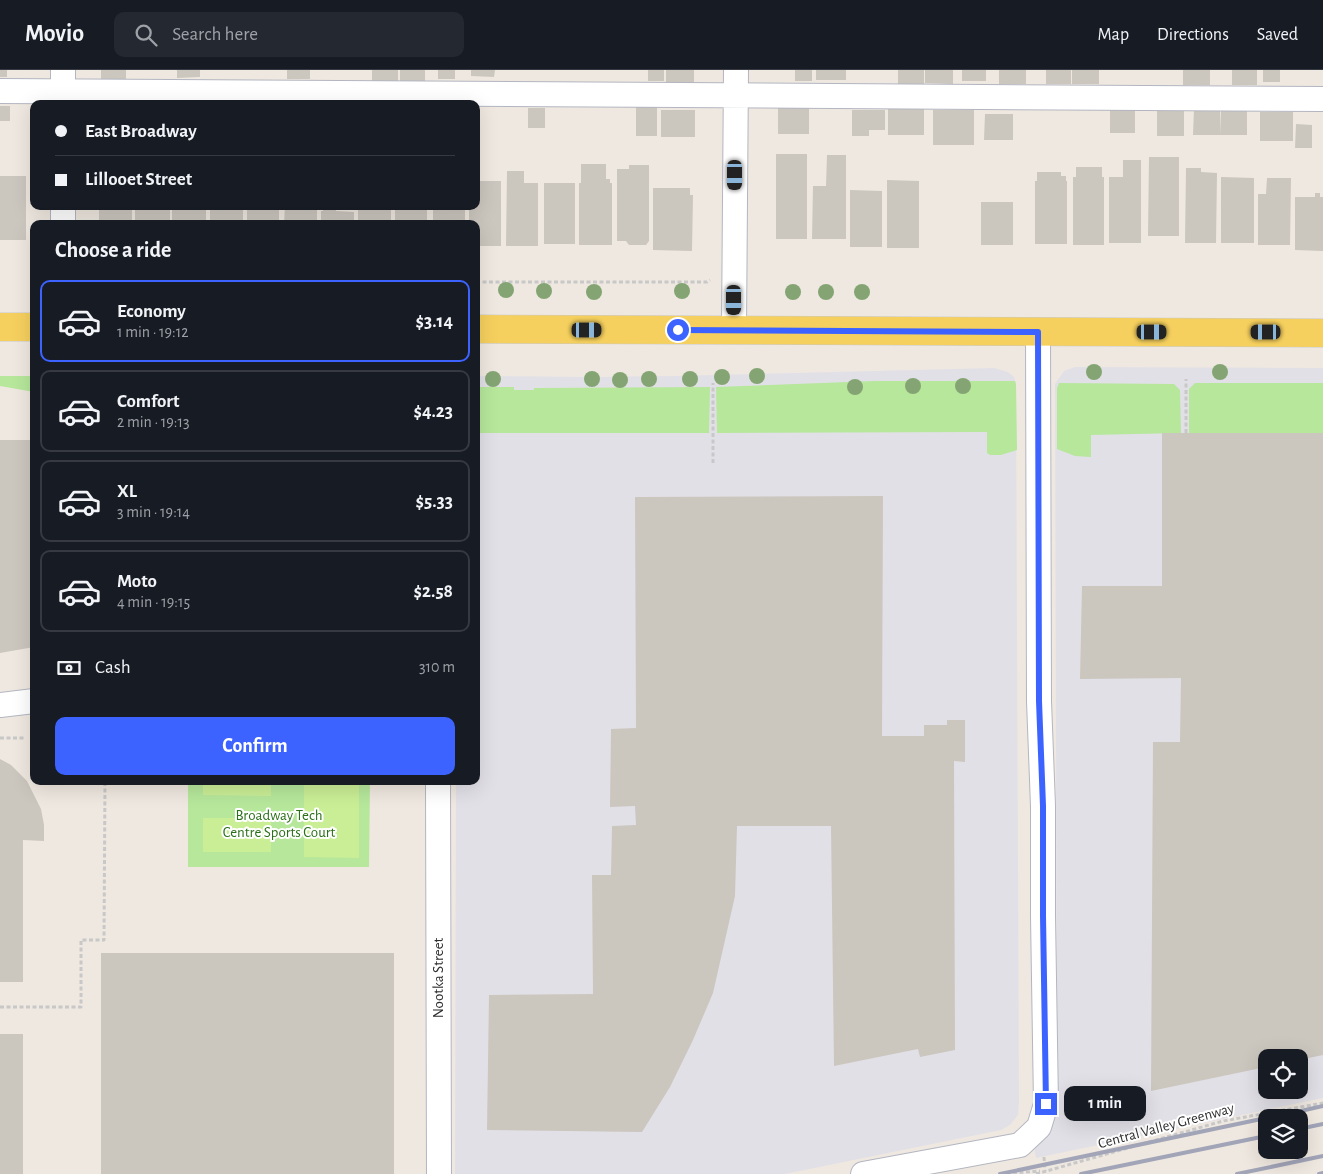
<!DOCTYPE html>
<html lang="en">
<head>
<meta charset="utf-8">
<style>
  body { margin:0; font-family:"Alegreya Sans",sans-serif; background:#242831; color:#f1f3f6; height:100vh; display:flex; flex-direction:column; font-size:19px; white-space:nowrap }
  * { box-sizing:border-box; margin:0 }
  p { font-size:16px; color:#9ea1a6 }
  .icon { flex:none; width:28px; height:28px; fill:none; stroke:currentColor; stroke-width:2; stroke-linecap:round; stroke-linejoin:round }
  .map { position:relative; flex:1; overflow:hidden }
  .details { position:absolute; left:30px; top:150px; width:450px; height:565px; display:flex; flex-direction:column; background:#171b24; border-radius:10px; box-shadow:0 5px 20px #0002 }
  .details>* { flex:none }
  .banner { position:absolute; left:30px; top:30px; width:450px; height:110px; border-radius:10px; box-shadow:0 5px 20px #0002; display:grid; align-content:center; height:110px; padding:0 25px; background:#171b24 }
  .fabs { position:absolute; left:1258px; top:979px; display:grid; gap:10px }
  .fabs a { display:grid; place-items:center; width:50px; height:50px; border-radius:10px; background:#171b24; box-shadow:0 5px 20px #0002; font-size:25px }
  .end { position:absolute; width:22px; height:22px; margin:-11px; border:6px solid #3c63ff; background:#fff; box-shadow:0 0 0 2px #fff }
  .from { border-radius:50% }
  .bubble { position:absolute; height:35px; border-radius:10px; background:#171b24; box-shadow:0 5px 20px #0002; font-size:16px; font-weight:600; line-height:35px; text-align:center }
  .car { position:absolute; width:15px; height:30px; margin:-15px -8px; border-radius:6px; box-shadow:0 0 4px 1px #0007; background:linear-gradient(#222 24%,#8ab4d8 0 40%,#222 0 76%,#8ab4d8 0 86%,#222 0) }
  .banner b { display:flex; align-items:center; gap:18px; height:48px; font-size:19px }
  .banner b+b { border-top:1px solid #363941 }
  .banner i { width:12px; height:12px; background:#f1f3f6 }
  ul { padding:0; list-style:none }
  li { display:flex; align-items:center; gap:15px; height:82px; margin:0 10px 8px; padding:0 15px; border:2px solid #363941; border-radius:10px }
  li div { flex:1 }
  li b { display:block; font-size:19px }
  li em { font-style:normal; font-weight:600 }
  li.active { border-color:#3c63ff }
  li>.icon { width:45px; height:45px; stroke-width:1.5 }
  h2 { padding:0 25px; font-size:22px; line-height:60px }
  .pay { display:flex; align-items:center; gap:12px; height:55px; padding:0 25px; font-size:19px }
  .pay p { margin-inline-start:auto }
  .primary-button { display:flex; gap:10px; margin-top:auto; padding:10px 25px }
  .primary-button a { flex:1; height:58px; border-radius:10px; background:#3c63ff; color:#fff; font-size:20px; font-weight:600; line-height:58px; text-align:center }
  header { display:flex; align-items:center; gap:30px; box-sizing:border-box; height:70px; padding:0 25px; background:#171b24; border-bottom:1px solid #363941 }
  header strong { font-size:24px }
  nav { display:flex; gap:28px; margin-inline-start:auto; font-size:18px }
  .search { width:350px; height:45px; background:#242831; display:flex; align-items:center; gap:12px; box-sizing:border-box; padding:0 18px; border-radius:10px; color:#9ea1a6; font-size:19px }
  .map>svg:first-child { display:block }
  .industrial { fill:#e2e0e7; fill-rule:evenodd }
  .green { fill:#b6e79b }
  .pitch { fill:#caee96 }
  .building { fill:#cbc6be }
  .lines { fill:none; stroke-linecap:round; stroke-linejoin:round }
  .minor-casing { stroke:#b3b6c1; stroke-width:26 }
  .major-casing { stroke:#c8c8c8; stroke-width:29 }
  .path { stroke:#c8c8c8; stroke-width:3; stroke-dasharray:4 2.5; stroke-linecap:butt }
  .minor { stroke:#fff; stroke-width:24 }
  .major { stroke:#f6d05e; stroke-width:28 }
  .rail { stroke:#a2a5b8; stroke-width:4 }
  .tree { fill:#84a573 }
  .route { stroke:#3c63ff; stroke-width:6 }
  .labels { text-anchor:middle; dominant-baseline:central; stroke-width:4; stroke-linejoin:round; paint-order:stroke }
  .park-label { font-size:15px; fill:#2c6f19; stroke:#fff }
  .street-label { font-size:15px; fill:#2d2d2d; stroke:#fff }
</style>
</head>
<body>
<header>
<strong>Movio</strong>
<div class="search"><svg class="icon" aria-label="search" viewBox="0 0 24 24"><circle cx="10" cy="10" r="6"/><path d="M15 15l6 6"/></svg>Search here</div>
<nav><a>Map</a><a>Directions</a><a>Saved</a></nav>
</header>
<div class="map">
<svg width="1323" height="1104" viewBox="0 0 1323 1104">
  <rect width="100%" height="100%" fill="#efe8e0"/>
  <path class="industrial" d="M 1075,297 L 1323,298 L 1323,1028 L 1036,1088 L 1034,1077 L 1044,1067 L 1053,1053 L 1057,1026 L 1055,314 L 1064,301 ZM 1266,988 L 1299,988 L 1299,1020 L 1266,1020 Z
    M 994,298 L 1008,302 L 1014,307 L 1016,314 L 1019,1032 L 1018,1045 L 1010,1055 L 1001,1060 L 785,1104 L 455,1104 L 456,711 L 476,711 L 476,306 L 594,307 L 673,306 Z"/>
  <path class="green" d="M 0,306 L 34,306 L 34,322 L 0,316 Z
    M 875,311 L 1015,311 L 1016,314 L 1017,380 L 1001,385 L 990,385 L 987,383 L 987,362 L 717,363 L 716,317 Z
    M 1059,313 L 1174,314 L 1180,320 L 1181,363 L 1091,365 L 1091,387 L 1075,386 L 1057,379 L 1057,318 Z
    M 1195,313 L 1323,313 L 1323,363 L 1189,363 L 1189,319 Z
    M 476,317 L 514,317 L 514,320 L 534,320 L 534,318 L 710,317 L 709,363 L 476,363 Z
    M 188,711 L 370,711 L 369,797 L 188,797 Z"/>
  <path class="pitch" d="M 203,711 L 271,711 L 271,726 L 203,725 Z
    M 304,711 L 359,711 L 359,788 L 304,787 Z
    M 203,748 L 271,748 L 271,782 L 203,782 Z"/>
  <path class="building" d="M 0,0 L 7,0 L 7,7 L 0,7 Z
    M 101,0 L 126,0 L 126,9 L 101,9 Z
    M 177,0 L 200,0 L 200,7 L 177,8 Z
    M 287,0 L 310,0 L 310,9 L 287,9 Z
    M 372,0 L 398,0 L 398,11 L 372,11 Z
    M 400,0 L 425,0 L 425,11 L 400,11 Z
    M 438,0 L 455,0 L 455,9 L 438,9 Z
    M 471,0 L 495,0 L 494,7 L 471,6 Z
    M 648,0 L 664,0 L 664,11 L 648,11 Z
    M 666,0 L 694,0 L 694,13 L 666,13 Z
    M 795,0 L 812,0 L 812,11 L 795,11 Z
    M 816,0 L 846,0 L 846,10 L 816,10 Z
    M 898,0 L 924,0 L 924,14 L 898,14 Z
    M 925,0 L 953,0 L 953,14 L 925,13 Z
    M 962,0 L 986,0 L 986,11 L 962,11 Z
    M 999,0 L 1026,0 L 1026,14 L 999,14 Z
    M 1046,0 L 1071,0 L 1071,14 L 1046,14 Z
    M 1072,0 L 1099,0 L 1099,14 L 1072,14 Z
    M 1183,0 L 1210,0 L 1210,15 L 1183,15 Z
    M 1232,0 L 1257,0 L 1257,15 L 1232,15 Z
    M 1263,0 L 1280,0 L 1280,12 L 1263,12 Z
    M 0,36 L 10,36 L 10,51 L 0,51 Z
    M 778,36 L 809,36 L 809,64 L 778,64 Z
    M 636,37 L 657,37 L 657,66 L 636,66 Z
    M 888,37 L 924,37 L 924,65 L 888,65 Z
    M 528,38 L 545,38 L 545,58 L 528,58 Z
    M 1110,38 L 1135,38 L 1135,63 L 1110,63 Z
    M 1157,38 L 1184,38 L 1184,66 L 1157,66 Z
    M 1194,39 L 1220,39 L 1220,65 L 1193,65 Z
    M 1221,39 L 1247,39 L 1247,65 L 1220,65 Z
    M 661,40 L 695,40 L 695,67 L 661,67 Z
    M 852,40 L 885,40 L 885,60 L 869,60 L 869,66 L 852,66 Z
    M 933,40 L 974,40 L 974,75 L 933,75 Z
    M 1260,42 L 1293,42 L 1293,71 L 1260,71 Z
    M 985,44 L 1013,44 L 1013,70 L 984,70 Z
    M 1296,54 L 1312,55 L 1312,78 L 1295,78 Z
    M 776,84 L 807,84 L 807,169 L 776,169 Z
    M 827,85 L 846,85 L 846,169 L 812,169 L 813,116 L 826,116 Z
    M 1149,87 L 1179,87 L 1179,166 L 1148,166 Z
    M 1123,90 L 1141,90 L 1141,173 L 1109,173 L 1109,107 L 1123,107 Z
    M 581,94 L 606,94 L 606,109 L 610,109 L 610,113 L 612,113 L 612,175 L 579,175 L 579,113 L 581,113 Z
    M 629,95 L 649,95 L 649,171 L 646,175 L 629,175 L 626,171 L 617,171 L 617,99 L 629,99 Z
    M 1076,97 L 1102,97 L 1102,107 L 1104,107 L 1104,175 L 1073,175 L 1073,107 L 1076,107 Z
    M 1186,98 L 1201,98 L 1201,102 L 1217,103 L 1216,173 L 1185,173 Z
    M 507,101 L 524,101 L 524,113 L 538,113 L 538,176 L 506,176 Z
    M 1037,102 L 1061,102 L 1061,106 L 1066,106 L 1066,111 L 1067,111 L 1067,174 L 1035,174 L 1035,111 L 1037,111 Z
    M 0,106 L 26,106 L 26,170 L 0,170 Z
    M 1221,107 L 1254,108 L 1254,173 L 1221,173 Z
    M 1267,108 L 1291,108 L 1290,175 L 1258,175 L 1258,124 L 1266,124 Z
    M 887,110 L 919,111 L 919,178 L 887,178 Z
    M 476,111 L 501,111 L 501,176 L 476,176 L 476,154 L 469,154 L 469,136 L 476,136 Z
    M 544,113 L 575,113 L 575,174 L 544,174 Z
    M 653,118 L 690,118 L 690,125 L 693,125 L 692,181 L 653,180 Z
    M 850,120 L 882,121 L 882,177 L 850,177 Z
    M 1315,123 L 1320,123 L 1320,127 L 1323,127 L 1323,181 L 1295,180 L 1295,127 L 1315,127 Z
    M 981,132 L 1013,132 L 1013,175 L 981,175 Z
    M 99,136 L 132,136 L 132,154 L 99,154 Z
    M 135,136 L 170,136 L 170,154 L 135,154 Z
    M 172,136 L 206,136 L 206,154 L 172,154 Z
    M 210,136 L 243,136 L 243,154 L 210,154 Z
    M 247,136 L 279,136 L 279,154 L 247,154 Z
    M 285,136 L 317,136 L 317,154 L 284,154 Z
    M 358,136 L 391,136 L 391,154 L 358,154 Z
    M 395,136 L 427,136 L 427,154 L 395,154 Z
    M 433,136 L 465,136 L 465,154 L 433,154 Z
    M 323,137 L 336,137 L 336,141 L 354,142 L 354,154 L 321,154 L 321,141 L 323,141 Z
    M 1162,363 L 1323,363 L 1323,985 L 1299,990 L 1299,988 L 1266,988 L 1266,997 L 1151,1021 L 1153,672 L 1180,672 L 1181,608 L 1080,609 L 1082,516 L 1162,516 Z
    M 0,370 L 34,370 L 34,577 L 0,583 Z
    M 883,426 L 882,666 L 924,666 L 924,655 L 947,655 L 947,650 L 965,650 L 965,692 L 954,691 L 955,980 L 920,987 L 918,979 L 834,996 L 831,756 L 737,756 L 735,826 L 713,923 L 693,970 L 670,1017 L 642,1062 L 487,1060 L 489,925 L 593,924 L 592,805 L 611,805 L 612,756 L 636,755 L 635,736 L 610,737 L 611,659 L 636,658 L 635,427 Z
    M 0,689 L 11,695 L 27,711 L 41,739 L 44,755 L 44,771 L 23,770 L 23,912 L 0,912 Z
    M 101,883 L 394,883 L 394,1104 L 101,1104 Z
    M 0,964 L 23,964 L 23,1104 L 0,1104 Z"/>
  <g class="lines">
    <defs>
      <path id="minor" d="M 0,21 L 1323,29
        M 63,34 L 63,0
        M 63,154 L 63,136
        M 734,260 L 736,0
        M 0,635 L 34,631
        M 438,711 L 439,1104
        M 863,1104 L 1020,1075 L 1039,1057 L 1046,1034 L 1043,846 L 1043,736 L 1039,631 L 1038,262"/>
      <path id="major" d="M 0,257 L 34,257
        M 476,259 L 1323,263"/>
    </defs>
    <use href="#minor" class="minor-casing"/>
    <use href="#major" class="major-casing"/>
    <path class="path" d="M 476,212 L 707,212 L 710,210
      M 1186,363 L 1186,309
      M 713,393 L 713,313
      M 0,668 L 24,668
      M 0,937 L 81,937 L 81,870 L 104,870 L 105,711
      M 1044,1087 L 1045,1101
      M 1013,1103 L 1040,1101
      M 1036,1104 L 1223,1051 L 1323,1033"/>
    <use href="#minor" class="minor"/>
    <use href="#major" class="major"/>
    <path class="rail" d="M 1270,1048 L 1323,1036
      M 1299,1059 L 1323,1054
      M 1000,1104 L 1266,1048
      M 1081,1104 L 1266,1066
      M 1237,1104 L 1323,1086
      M 1319,1104 L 1323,1103"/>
  </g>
  <g class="tree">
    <circle cx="506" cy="220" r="8"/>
    <circle cx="544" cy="221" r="8"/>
    <circle cx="682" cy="221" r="8"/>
    <circle cx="594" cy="222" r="8"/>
    <circle cx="793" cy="222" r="8"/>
    <circle cx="826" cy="222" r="8"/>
    <circle cx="862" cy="222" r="8"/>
    <circle cx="1094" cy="302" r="8"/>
    <circle cx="1220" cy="302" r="8"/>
    <circle cx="757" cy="306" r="8"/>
    <circle cx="722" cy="307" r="8"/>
    <circle cx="493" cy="309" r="8"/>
    <circle cx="592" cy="309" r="8"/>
    <circle cx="649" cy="309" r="8"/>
    <circle cx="690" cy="309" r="8"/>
    <circle cx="620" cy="310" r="8"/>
    <circle cx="913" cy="316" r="8"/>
    <circle cx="963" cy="316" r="8"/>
    <circle cx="855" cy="317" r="8"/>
  </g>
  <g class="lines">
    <path class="route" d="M 678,260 L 1038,262 L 1039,631 L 1043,736 L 1043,846 L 1046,1034"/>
  </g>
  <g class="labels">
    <g class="park-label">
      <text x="279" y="745">Broadway Tech<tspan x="279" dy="17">Centre Sports Court</tspan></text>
    </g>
    <g class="street-label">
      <text transform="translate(438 908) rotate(-90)">Nootka Street</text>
      <text transform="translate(1166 1056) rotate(-15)">Central Valley Greenway</text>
    </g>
  </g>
</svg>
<div class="fabs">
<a><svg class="icon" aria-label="locate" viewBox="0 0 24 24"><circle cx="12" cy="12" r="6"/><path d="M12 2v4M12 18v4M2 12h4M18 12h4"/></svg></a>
<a><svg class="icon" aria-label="layers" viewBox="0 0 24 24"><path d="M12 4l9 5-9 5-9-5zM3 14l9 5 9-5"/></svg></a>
</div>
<i class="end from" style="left:678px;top:260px"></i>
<i class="end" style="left:1046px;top:1034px"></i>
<div class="bubble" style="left:1064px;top:1016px;width:82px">1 min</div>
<i class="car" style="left:735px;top:105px;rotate:180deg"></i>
<i class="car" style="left:734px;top:230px;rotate:180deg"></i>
<i class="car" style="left:587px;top:260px;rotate:90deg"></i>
<i class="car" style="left:1152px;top:262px;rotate:90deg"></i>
<i class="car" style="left:1266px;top:262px;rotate:270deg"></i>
<div class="banner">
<b><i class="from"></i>East Broadway</b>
<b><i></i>Lillooet Street</b>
</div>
<section class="details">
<h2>Choose a ride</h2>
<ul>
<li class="active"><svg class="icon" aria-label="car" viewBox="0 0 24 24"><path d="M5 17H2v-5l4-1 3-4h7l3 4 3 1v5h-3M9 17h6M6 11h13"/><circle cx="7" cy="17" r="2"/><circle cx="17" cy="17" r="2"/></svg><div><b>Economy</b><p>1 min · 19:12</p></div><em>$3.14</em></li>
<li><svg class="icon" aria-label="car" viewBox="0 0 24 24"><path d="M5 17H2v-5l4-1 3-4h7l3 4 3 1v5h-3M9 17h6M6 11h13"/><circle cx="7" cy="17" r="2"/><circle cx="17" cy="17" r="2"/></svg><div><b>Comfort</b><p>2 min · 19:13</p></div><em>$4.23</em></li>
<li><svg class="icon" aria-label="car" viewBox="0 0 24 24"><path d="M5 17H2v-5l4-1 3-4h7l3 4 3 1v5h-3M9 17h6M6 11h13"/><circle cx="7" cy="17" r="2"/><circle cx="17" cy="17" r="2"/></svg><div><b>XL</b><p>3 min · 19:14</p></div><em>$5.33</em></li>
<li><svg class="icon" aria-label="car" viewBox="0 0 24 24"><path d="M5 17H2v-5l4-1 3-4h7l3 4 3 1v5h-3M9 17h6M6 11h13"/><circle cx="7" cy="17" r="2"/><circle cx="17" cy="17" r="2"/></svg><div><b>Moto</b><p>4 min · 19:15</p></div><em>$2.58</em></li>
</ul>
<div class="pay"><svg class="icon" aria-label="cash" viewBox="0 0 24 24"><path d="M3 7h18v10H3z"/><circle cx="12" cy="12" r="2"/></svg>Cash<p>310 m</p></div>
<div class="primary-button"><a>Confirm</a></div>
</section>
</div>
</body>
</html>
